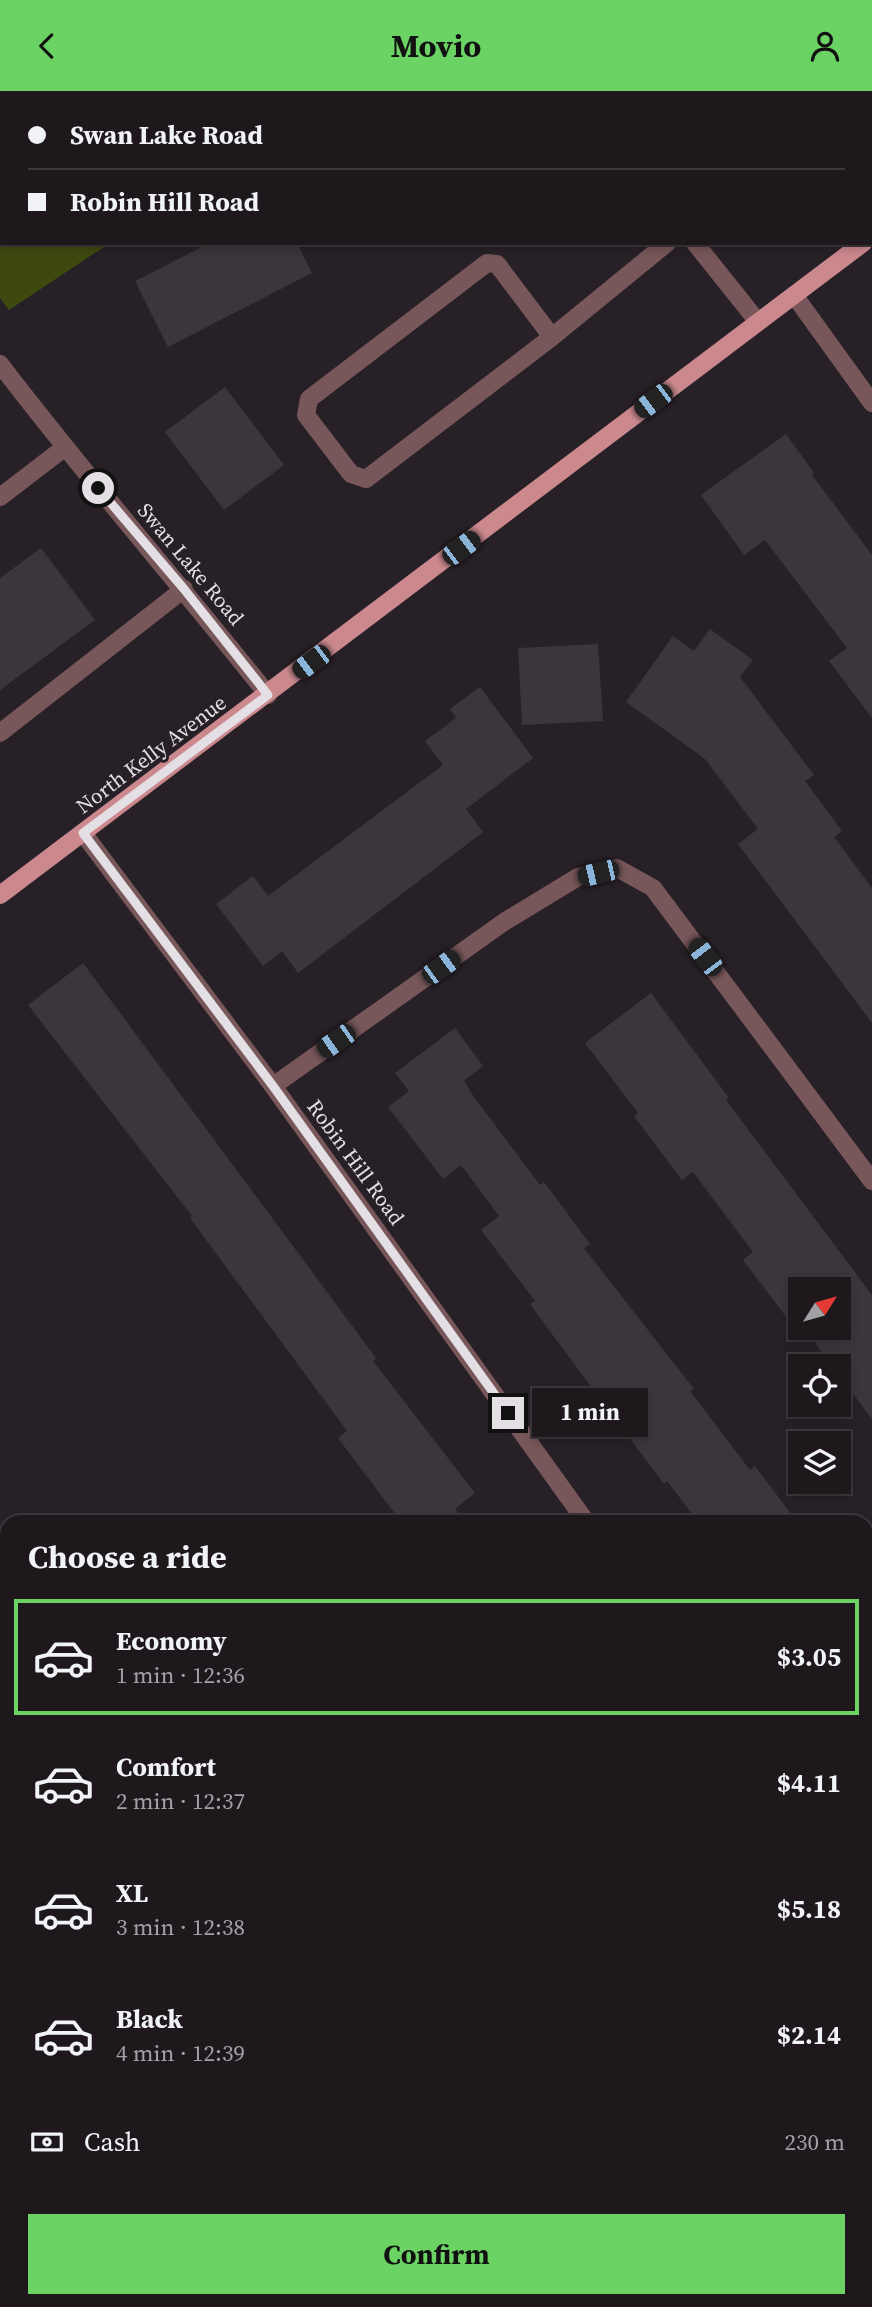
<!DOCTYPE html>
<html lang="en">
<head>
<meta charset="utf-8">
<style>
  body { margin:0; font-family:"Source Serif 4",serif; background:#262126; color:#f1f3f6; height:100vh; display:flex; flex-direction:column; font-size:26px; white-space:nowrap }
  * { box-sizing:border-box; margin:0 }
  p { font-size:23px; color:#a1a0a4 }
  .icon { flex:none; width:38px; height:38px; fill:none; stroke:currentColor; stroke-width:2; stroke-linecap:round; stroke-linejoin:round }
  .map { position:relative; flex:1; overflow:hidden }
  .side { position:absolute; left:0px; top:1424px; width:873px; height:793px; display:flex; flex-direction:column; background:#1e181d; border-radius:21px 21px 0 0; box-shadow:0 4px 10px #0003,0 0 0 2px #3c373b }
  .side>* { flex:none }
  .banner { position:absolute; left:0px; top:0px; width:873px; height:154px; box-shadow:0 4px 10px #0003,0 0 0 2px #3c373b; display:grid; align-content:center; height:154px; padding:0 28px; background:#1e181d }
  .needle { width:46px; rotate:53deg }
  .fabs { position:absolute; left:788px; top:1186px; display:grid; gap:14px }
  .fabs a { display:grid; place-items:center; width:63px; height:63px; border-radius:0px; background:#1e181d; box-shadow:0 4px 10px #0003,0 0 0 2px #3c373b; font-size:35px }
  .end { position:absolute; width:32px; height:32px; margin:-16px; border:9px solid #e4dfe4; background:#111; box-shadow:0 0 0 4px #111 }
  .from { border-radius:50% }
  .bubble { position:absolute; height:49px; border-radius:0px; background:#1e181d; box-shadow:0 4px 10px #0003,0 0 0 2px #3c373b; font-size:23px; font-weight:700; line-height:49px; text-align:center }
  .car { position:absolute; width:21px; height:42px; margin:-21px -10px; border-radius:9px; box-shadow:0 0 5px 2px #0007; background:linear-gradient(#222 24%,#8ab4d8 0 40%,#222 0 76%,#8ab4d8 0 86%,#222 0) }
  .banner b { display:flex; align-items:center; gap:24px; height:66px; font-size:26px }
  .banner b+b { border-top:2px solid #3c373b }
  .banner i { width:18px; height:18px; background:#f1f3f6 }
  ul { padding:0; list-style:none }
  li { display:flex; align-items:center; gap:21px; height:116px; margin:0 14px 10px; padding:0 14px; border:4px solid transparent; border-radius:0px }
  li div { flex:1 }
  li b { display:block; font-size:26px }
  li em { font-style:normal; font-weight:700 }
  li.selected { border-color:#6bd363 }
  li>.icon { width:63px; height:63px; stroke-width:1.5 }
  h2 { padding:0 28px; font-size:32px; line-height:84px }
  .pay { display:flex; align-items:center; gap:18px; height:77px; padding:0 28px; font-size:26px }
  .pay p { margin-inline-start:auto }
  .cta { display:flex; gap:14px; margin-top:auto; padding:14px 28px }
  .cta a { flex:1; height:80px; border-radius:0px; background:#6bd363; color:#111; font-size:28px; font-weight:700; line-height:80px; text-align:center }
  header { display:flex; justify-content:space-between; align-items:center; height:91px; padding:0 28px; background:#6bd363; color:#111; font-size:32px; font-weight:700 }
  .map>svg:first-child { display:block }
  .green { fill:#3e4910 }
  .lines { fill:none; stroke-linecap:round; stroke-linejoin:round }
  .stream { stroke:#445062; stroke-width:10 }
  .building { fill:#3d353c }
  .minor { stroke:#775759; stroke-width:18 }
  .major { stroke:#cb898e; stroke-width:18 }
  .route { stroke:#e4dfe4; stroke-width:9 }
  .labels { text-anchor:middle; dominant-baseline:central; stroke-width:6; stroke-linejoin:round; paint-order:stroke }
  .street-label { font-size:21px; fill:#e4dfe4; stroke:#282027 }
</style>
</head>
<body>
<header><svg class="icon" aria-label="back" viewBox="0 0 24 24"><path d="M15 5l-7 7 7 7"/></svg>Movio<svg class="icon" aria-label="person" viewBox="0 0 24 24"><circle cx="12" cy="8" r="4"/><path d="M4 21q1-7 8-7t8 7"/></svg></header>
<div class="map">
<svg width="872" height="2216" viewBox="0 0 872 2216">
  <rect width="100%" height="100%" fill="#282027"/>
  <path class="green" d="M 0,0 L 353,0 L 2,2 L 2,152 L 110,152 L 9,219 L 0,207 Z
    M 197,2210 L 768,2210 L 775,2216 L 196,2216 Z"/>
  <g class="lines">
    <path class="stream" d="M 0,2016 L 7,2019
      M 185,2210 L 186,2216"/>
  </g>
  <path class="building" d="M 210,152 L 297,152 L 312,182 L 168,256 L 135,190 Z
    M 225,296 L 284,374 L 224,419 L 165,341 Z
    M 786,343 L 814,382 L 812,384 L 872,464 L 872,627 L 829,570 L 847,557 L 765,449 L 744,464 L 701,404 Z
    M 41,457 L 95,529 L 0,599 L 0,487 Z
    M 710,538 L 753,569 L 740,586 L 814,684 L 805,690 L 842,740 L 834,746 L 872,797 L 872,932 L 738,753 L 758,738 L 705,668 L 626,611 L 673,545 L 694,560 Z
    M 598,553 L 603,630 L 522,634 L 518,557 Z
    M 480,596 L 533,667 L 466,718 L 483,741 L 298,882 L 282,860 L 263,875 L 216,813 L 253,785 L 268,805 L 443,674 L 425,650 L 456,627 L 450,618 Z
    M 83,872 L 376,1267 L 373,1270 L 475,1402 L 455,1418 L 465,1432 L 402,1432 L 338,1347 L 347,1340 L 190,1127 L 192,1125 L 28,914 Z
    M 651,902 L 729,1007 L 726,1009 L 872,1204 L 872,1328 L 838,1283 L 838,1276 L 833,1276 L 804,1237 L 838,1237 L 838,1199 L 800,1199 L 800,1232 L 796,1227 L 790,1231 L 743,1169 L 753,1161 L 693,1081 L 682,1089 L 634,1025 L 638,1022 L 585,952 Z
    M 455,937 L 483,975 L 464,990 L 474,1006 L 540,1094 L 544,1091 L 590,1153 L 584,1157 L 694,1298 L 690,1300 L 750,1379 L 755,1375 L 798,1432 L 699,1432 L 667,1390 L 664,1393 L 583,1285 L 530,1213 L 535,1210 L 481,1139 L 499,1125 L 461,1074 L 443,1088 L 388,1016 L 409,1000 L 395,982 Z"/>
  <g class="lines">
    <path class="minor" d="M 775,0 L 776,2
      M 871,2 L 872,1
      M 695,152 L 758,231
      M 794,204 L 872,312
      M 552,246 L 497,173 L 487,172 L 309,308 L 306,324 L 351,383 L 366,388 L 552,246 L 667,152
      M 0,273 C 86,386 180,493 268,604
      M 0,406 L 64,357
      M 0,642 L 184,498
      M 83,742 L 273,995 L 587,1432
      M 273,995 L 504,831 L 578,786 L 617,777 L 653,797 L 872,1090
      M 0,1609 L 7,1604
      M 866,1821 L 872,1829
      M 832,2210 L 836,2216"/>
    <path class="major" d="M 0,804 L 863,152"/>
  </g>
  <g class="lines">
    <path class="route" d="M 98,397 L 184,498 L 268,604 L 83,742 L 273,995 L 508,1322"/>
  </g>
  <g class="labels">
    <g class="street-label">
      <text transform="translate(191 473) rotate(50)">Swan Lake Road</text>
      <text transform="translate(151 663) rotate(-37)">North Kelly Avenue</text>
      <text transform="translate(356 1071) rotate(54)">Robin Hill Road</text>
    </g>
  </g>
</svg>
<div class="fabs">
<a><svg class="needle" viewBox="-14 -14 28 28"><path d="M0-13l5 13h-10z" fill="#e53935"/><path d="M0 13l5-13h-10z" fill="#a1a0a4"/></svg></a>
<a><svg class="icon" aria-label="locate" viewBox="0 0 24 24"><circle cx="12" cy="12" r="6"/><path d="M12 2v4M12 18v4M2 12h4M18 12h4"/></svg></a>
<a><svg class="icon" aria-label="layers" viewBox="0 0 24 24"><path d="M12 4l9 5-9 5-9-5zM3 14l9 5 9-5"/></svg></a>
</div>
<i class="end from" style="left:98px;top:397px"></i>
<i class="end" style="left:508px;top:1322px"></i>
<div class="bubble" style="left:532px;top:1297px;width:116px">1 min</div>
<i class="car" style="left:653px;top:310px;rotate:233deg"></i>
<i class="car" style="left:461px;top:457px;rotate:53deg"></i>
<i class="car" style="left:311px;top:571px;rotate:233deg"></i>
<i class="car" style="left:598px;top:782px;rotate:257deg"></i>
<i class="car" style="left:705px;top:866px;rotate:323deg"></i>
<i class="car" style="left:441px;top:876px;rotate:54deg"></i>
<i class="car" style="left:336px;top:950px;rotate:235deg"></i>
<div class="banner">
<b><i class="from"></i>Swan Lake Road</b>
<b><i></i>Robin Hill Road</b>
</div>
<section class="side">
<h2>Choose a ride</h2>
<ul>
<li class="selected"><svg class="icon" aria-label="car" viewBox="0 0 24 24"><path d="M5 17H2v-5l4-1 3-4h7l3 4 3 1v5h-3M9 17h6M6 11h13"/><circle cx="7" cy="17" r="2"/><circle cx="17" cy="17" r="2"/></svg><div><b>Economy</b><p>1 min · 12:36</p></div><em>$3.05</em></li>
<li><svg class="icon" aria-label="car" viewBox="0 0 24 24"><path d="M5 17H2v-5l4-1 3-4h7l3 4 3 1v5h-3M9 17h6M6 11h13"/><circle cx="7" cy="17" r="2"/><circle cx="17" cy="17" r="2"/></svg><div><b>Comfort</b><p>2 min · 12:37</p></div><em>$4.11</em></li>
<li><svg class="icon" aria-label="car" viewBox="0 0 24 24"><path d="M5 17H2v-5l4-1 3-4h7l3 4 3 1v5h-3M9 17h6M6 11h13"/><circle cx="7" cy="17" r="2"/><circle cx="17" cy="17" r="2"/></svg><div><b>XL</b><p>3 min · 12:38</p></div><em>$5.18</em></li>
<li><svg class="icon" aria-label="car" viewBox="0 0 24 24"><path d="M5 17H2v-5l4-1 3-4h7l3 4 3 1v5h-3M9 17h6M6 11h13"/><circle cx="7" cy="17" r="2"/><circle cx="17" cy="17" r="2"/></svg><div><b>Black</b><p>4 min · 12:39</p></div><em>$2.14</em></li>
</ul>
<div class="pay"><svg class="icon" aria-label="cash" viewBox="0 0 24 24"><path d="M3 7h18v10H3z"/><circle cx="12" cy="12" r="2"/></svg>Cash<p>230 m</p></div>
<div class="cta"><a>Confirm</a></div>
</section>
</div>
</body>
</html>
